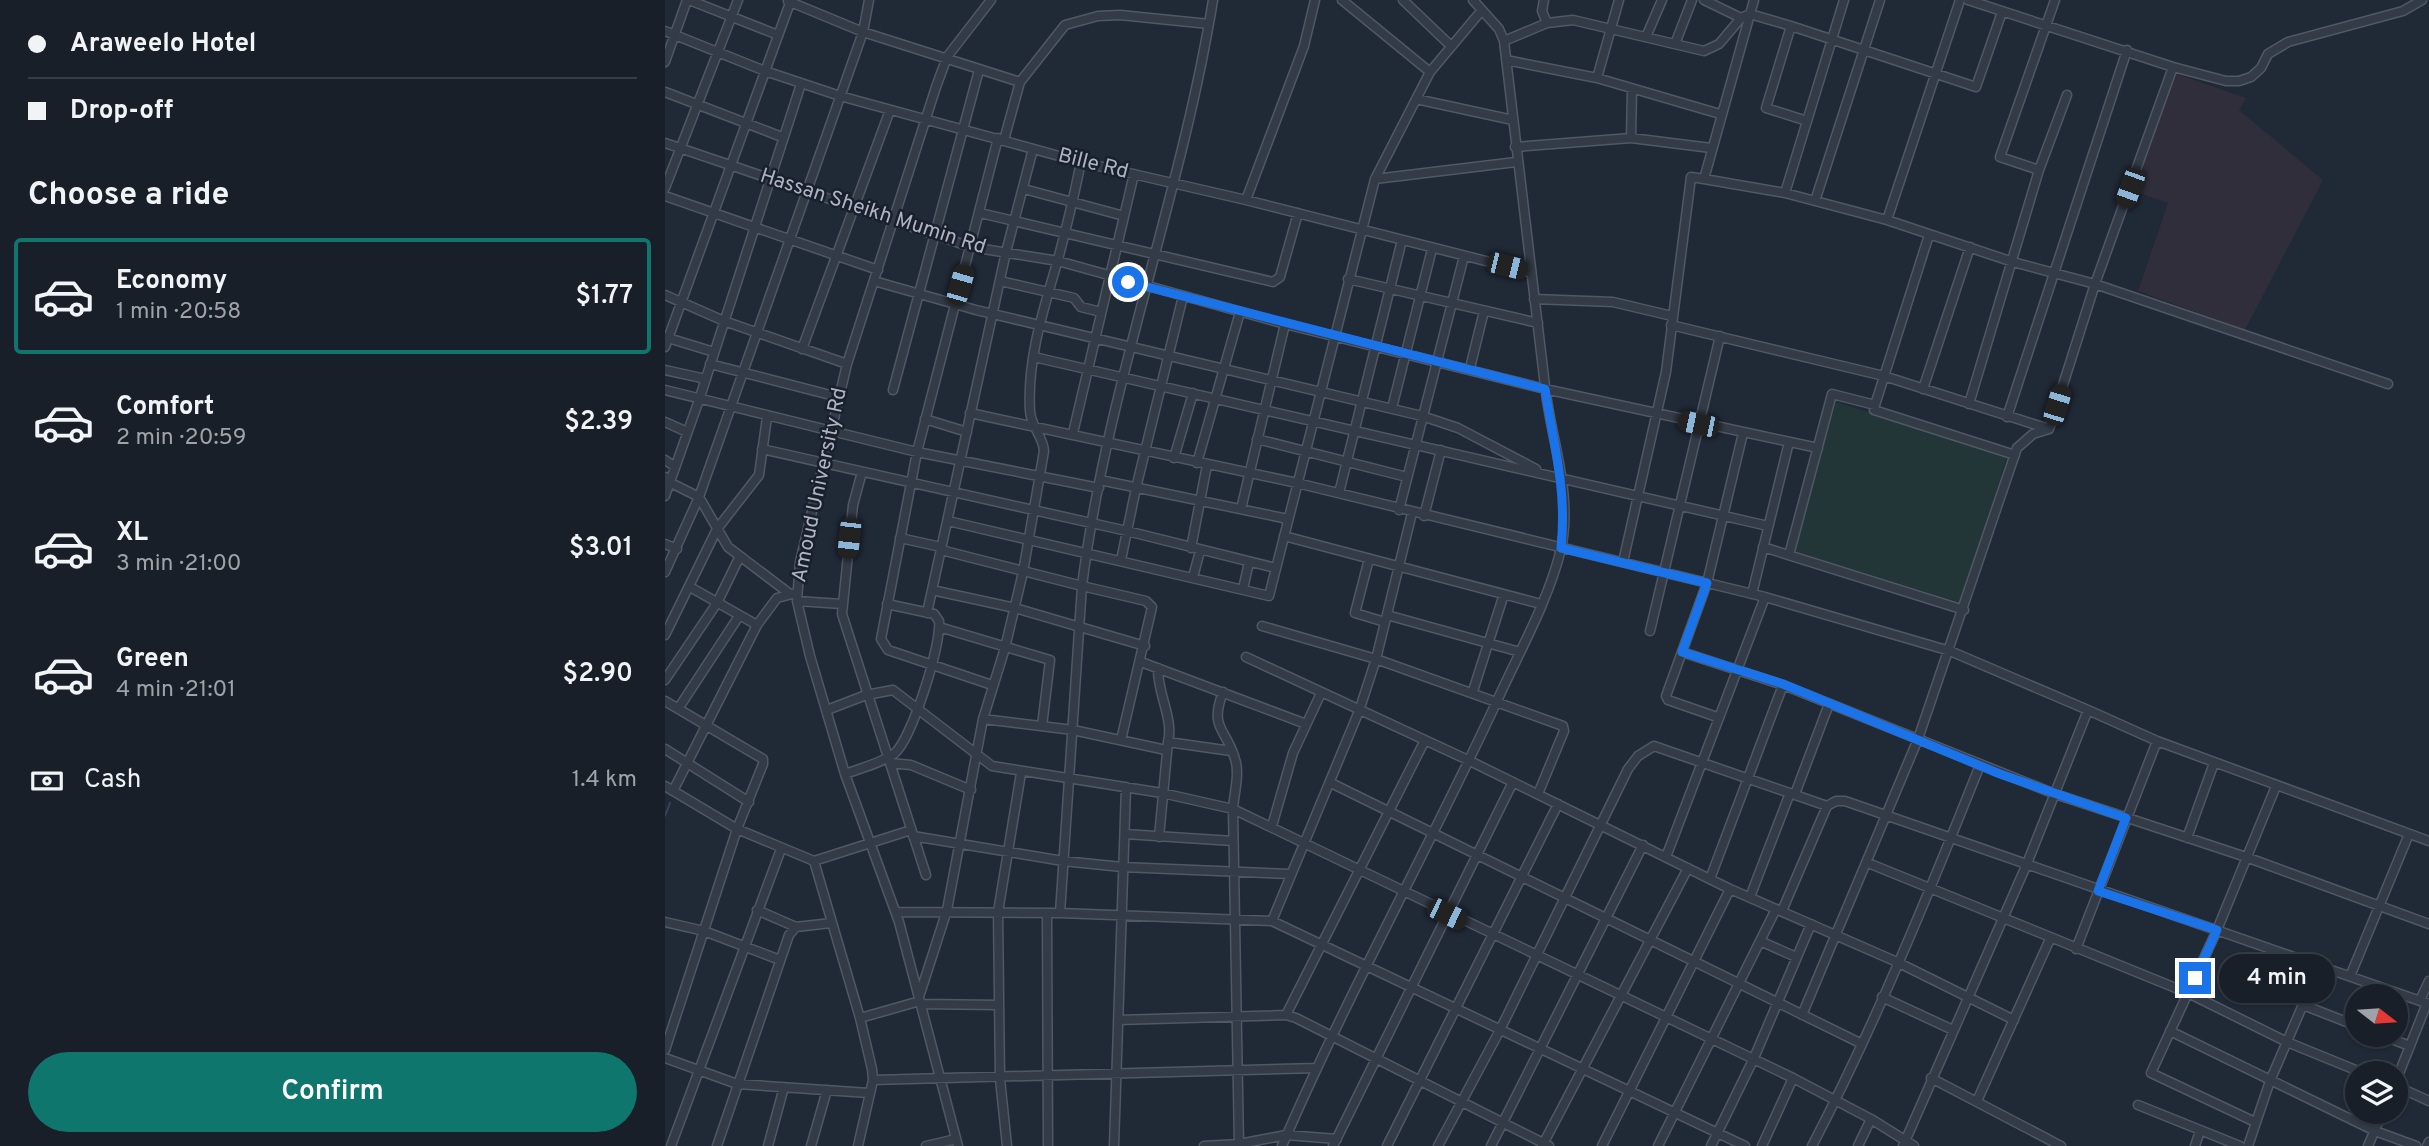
<!DOCTYPE html>
<html lang="en">
<head>
<meta charset="utf-8">
<style>
  body { margin:0; font-family:Overpass,sans-serif; background:#252c34; color:#f1f3f6; height:100vh; display:flex; flex-direction:column; font-size:26px; white-space:nowrap }
  * { box-sizing:border-box; margin:0 }
  p { font-size:23px; color:#9fa2a8 }
  .icon { flex:none; width:38px; height:38px; fill:none; stroke:currentColor; stroke-width:2; stroke-linecap:round; stroke-linejoin:round }
  .map { position:relative; flex:1; overflow:hidden }
  .side { display:flex; flex-direction:column; background:#181f28; width:665px }
  .side>* { flex:none }
  .top-card { display:grid; align-content:center; height:154px; padding:0 28px; background:#181f28 }
  .needle { width:46px; rotate:107deg }
  .fabs { position:absolute; left:1680px; top:984px; display:grid; gap:14px }
  .fabs a { display:grid; place-items:center; width:63px; height:63px; border-radius:50%; background:#181f28; box-shadow:0 2px 5px #0004,0 0 0 2px #363d45; font-size:35px }
  .end { position:absolute; width:32px; height:32px; margin:-16px; border:9px solid #1a73e8; background:#fff; box-shadow:0 0 0 4px #fff }
  .from { border-radius:50% }
  .bubble { position:absolute; height:49px; border-radius:24px; background:#181f28; box-shadow:0 2px 5px #0004,0 0 0 2px #363d45; font-size:23px; font-weight:600; line-height:49px; text-align:center }
  .car { position:absolute; width:21px; height:42px; margin:-21px -10px; border-radius:9px; box-shadow:0 0 5px 2px #0007; background:linear-gradient(#222 24%,#8ab4d8 0 40%,#222 0 76%,#8ab4d8 0 86%,#222 0) }
  .top-card b { display:flex; align-items:center; gap:24px; height:66px; font-size:26px }
  .top-card b+b { border-top:2px solid #363d45 }
  .top-card i { width:18px; height:18px; background:#f1f3f6 }
  ul { padding:0; list-style:none }
  li { display:flex; align-items:center; gap:21px; height:116px; margin:0 14px 10px; padding:0 14px; border:4px solid transparent; border-radius:7px }
  li div { flex:1 }
  li b { display:block; font-size:26px }
  li em { font-style:normal; font-weight:600 }
  li.on { border-color:#0f766e }
  li>.icon { width:63px; height:63px; stroke-width:1.5 }
  h2 { padding:0 28px; font-size:32px; line-height:84px }
  .pay { display:flex; align-items:center; gap:18px; height:77px; padding:0 28px; font-size:26px }
  .pay p { margin-inline-start:auto }
  .button { display:flex; gap:14px; margin-top:auto; padding:14px 28px }
  .button a { flex:1; height:80px; border-radius:42px; background:#0f766e; color:#fff; font-size:28px; font-weight:600; line-height:80px; text-align:center }
  main { display:flex; flex:1; min-height:0 }
  .map>svg:first-child { display:block }
  .medical { fill:#302e3b }
  .green { fill:#223638 }
  .lines { fill:none; stroke-linecap:round; stroke-linejoin:round }
  .stream { stroke:#33445e; stroke-width:2 }
  .minor-casing { stroke:#505865; stroke-width:11 }
  .minor { stroke:#333b47; stroke-width:8 }
  .route { stroke:#1a73e8; stroke-width:9 }
  .labels { text-anchor:middle; dominant-baseline:central; stroke-width:5; stroke-linejoin:round; paint-order:stroke }
  .street-label { font-size:21px; fill:#adb5c4; stroke:#19202b }
</style>
</head>
<body>
<main>
<section class="side">
<div class="top-card">
<b><i class="from"></i>Araweelo Hotel</b>
<b><i></i>Drop-off</b>
</div>
<h2>Choose a ride</h2>
<ul>
<li class="on"><svg class="icon" aria-label="car" viewBox="0 0 24 24"><path d="M5 17H2v-5l4-1 3-4h7l3 4 3 1v5h-3M9 17h6M6 11h13"/><circle cx="7" cy="17" r="2"/><circle cx="17" cy="17" r="2"/></svg><div><b>Economy</b><p>1 min · 20:58</p></div><em>$1.77</em></li>
<li><svg class="icon" aria-label="car" viewBox="0 0 24 24"><path d="M5 17H2v-5l4-1 3-4h7l3 4 3 1v5h-3M9 17h6M6 11h13"/><circle cx="7" cy="17" r="2"/><circle cx="17" cy="17" r="2"/></svg><div><b>Comfort</b><p>2 min · 20:59</p></div><em>$2.39</em></li>
<li><svg class="icon" aria-label="car" viewBox="0 0 24 24"><path d="M5 17H2v-5l4-1 3-4h7l3 4 3 1v5h-3M9 17h6M6 11h13"/><circle cx="7" cy="17" r="2"/><circle cx="17" cy="17" r="2"/></svg><div><b>XL</b><p>3 min · 21:00</p></div><em>$3.01</em></li>
<li><svg class="icon" aria-label="car" viewBox="0 0 24 24"><path d="M5 17H2v-5l4-1 3-4h7l3 4 3 1v5h-3M9 17h6M6 11h13"/><circle cx="7" cy="17" r="2"/><circle cx="17" cy="17" r="2"/></svg><div><b>Green</b><p>4 min · 21:01</p></div><em>$2.90</em></li>
</ul>
<div class="pay"><svg class="icon" aria-label="cash" viewBox="0 0 24 24"><path d="M3 7h18v10H3z"/><circle cx="12" cy="12" r="2"/></svg>Cash<p>1.4 km</p></div>
<div class="button"><a>Confirm</a></div>
</section>
<div class="map">
<svg width="1764" height="1146" viewBox="0 0 1764 1146">
  <rect width="100%" height="100%" fill="#202936"/>
  <path class="medical" d="M 1509,73 L 1581,98 L 1574,110 L 1658,180 L 1580,330 L 1473,291 L 1503,203 L 1468,191 Z"/>
  <path class="green" d="M 1171,402 L 1342,456 L 1297,603 L 1129,551 Z"/>
  <g class="lines">
    <path class="stream" d="M 0,816 L 5,803"/>
    <defs>
      <path id="minor" d="M 24,0 L 113,35
        M 677,0 L 765,72
        M 738,0 L 786,46
        M 879,0 L 877,11 L 882,23
        M 1039,0 L 1076,18 L 1085,14 L 1126,26 L 1311,87 L 1337,12
        M 1089,0 L 1039,179 L 1120,193 L 1222,220 L 1348,262 L 1430,284 L 1723,384
        M 1303,0 L 1508,67 L 1561,81 L 1574,81 L 1586,77 L 1596,68 L 1603,54 L 1623,42 L 1738,11 L 1757,0
        M 123,1 L 198,32 L 355,82
        M 1126,26 L 1101,108 L 1142,121
        M 0,31 L 100,71 L 175,96 L 416,162 L 581,200 L 864,272
        M 981,37 L 997,0
        M 839,41 L 882,23 L 908,20 L 1039,51 L 1054,44 L 1076,18
        M 1010,44 L 1027,0
        M 841,60 L 932,78 L 1055,114
        M 0,62 L 22,0
        M 932,78 L 954,0
        M 0,92 L 117,137
        M 751,99 L 848,120
        M 966,138 L 967,89
        M 339,140 L 355,82 L 400,25 L 433,16 L 455,15 L 544,24
        M 0,143 L 306,247 L 393,261 L 620,324 L 880,389 L 1153,448
        M 850,147 L 966,138 L 1046,148
        M 1374,170 L 1335,157 L 1390,0
        M 710,179 L 851,162
        M 0,188 L 73,0
        M 359,189 L 459,216
        M 1120,193 L 1179,0
        M 0,196 L 213,270
        M 581,200 L 639,46 L 650,0
        M 1150,201 L 1215,0
        M 315,213 L 608,282 L 615,277 L 633,213
        M 1222,220 L 1295,0
        M 683,279 L 873,323
        M 209,281 L 311,310 L 757,416 L 793,428 L 871,469
        M 335,281 L 409,298 L 416,307 L 436,312
        M 0,295 L 59,321 L 182,364
        M 869,299 L 948,302 L 1007,316
        M 1006,325 L 1219,376 L 1384,429 L 1368,434 L 1352,448 L 1253,739 L 1137,1015
        M 0,337 L 49,352
        M 0,347 L 126,0
        M 137,349 L 225,110
        M 369,357 L 1103,526
        M 45,364 L 173,397
        M 805,368 L 819,311
        M 0,370 L 41,379
        M 1258,389 L 1305,247
        M 0,390 L 252,452 L 434,488
        M 228,390 L 314,70
        M 1304,404 L 1374,170 L 1402,95
        M 1210,405 L 1209,410 L 1350,455
        M 727,408 L 767,249
        M 305,413 L 632,483 L 1100,597 L 1285,651 L 1423,710
        M 1342,417 L 1462,50
        M 260,419 L 302,432
        M 0,422 L 22,432
        M 1384,429 L 1430,284 L 1508,67
        M 408,433 L 469,174
        M 592,439 L 742,477
        M 97,449 L 462,531 L 611,568
        M 509,458 L 528,393
        M 0,460 L 9,466
        M 532,463 L 575,312
        M 197,472 L 188,505 L 177,614 L 261,875
        M 0,477 L 4,482 L 34,497 L 63,547 L 125,594
        M 435,480 L 623,519
        M 674,493 L 737,240
        M 0,496 L 34,400 L 136,84
        M 576,509 L 620,324
        M 734,510 L 799,256
        M 759,516 L 776,450
        M 283,521 L 604,596 L 710,179 L 765,72 L 817,10
        M 619,536 L 876,604
        M 235,538 L 276,547
        M 0,544 L 12,549
        M 1098,547 L 1299,610
        M 526,548 L 542,465
        M 276,550 L 417,586 L 395,913
        M 1124,555 L 1167,394 L 1210,405 L 1264,235
        M 704,559 L 690,613 L 720,622
        M 456,560 L 471,488 L 518,296
        M 958,562 L 1001,372 L 1026,177 L 1039,179
        M 0,572 L 34,497 L 198,32 L 204,0
        M 528,577 L 535,551
        M 25,587 L 92,625
        M 578,589 L 584,562
        M 267,590 L 350,608 L 480,646
        M 1087,594 L 1124,442
        M 132,601 L 177,604
        M 262,613 L 341,252 L 368,149
        M 722,615 L 855,652
        M 597,626 L 711,659 L 898,726 L 899,731 L 873,794
        M 274,627 L 385,660 L 377,726
        M 985,631 L 1055,336
        M 0,635 L 52,529 L 94,475 L 102,417
        M 1017,652 L 1118,685 L 1390,794 L 1581,857 L 1764,924
        M 581,657 L 805,761 L 1065,889 L 1232,962 L 1349,1020
        M 476,662 L 641,724
        M 493,668 C 492,693 509,719 503,742
        M 0,680 L 52,603 L 74,558
        M 327,685 L 223,650 L 216,639 L 252,452 L 333,138
        M 808,691 L 839,594
        M 558,692 C 544,729 561,728 570,759 C 575,773 569,794 568,809 L 574,1146
        M 0,701 L 98,759 L 98,764 L 72,829 L 0,1050
        M 13,709 L 74,616
        M 162,710 L 201,695 L 228,690 L 327,766 L 497,793 L 568,809 L 1128,1078 L 1206,1119 L 1249,1146
        M 1052,717 L 1003,700 L 1001,696 L 1042,583 L 1078,433
        M 318,719 L 408,730 L 501,750
        M 456,740 L 487,607 L 481,601 L 417,586 C 442,387 516,197 548,0
        M 0,749 L 84,802
        M 225,763 L 246,765 L 306,790
        M 180,774 C 196,768 217,763 230,753 C 247,738 277,643 274,621 L 269,614 L 222,604
        M 666,783 L 1195,1043
        M 0,786 L 72,829 L 149,861 L 246,830
        M 8,791 L 92,625 L 112,598 L 131,593
        M 1130,794 L 1164,704
        M 607,826 L 628,753 L 656,693
        M 460,834 L 568,841
        M 248,836 L 398,861 L 457,867 L 626,874
        M 494,837 L 503,742 L 566,751
        M 1522,838 L 1549,763
        M 1001,857 L 1100,597
        M 149,861 L 195,1018 L 207,1069 L 208,1080 L 193,1146
        M 1203,863 L 1523,993 L 1622,1042 L 1698,1073
        M 1045,879 L 1118,685
        M 1085,897 L 1125,793
        M 92,910 L 131,927 L 166,923
        M 1117,911 L 1162,806
        M 231,912 L 395,913 L 607,921 L 1080,1146
        M 382,913 L 383,1146
        M 607,921 L 694,711 L 711,659 L 747,513
        M 0,922 L 39,931 L 115,960
        M 1095,941 L 1131,957
        M 1411,949 L 1492,741
        M 1686,974 L 1744,834
        M 254,997 L 282,910 L 318,719 L 340,648 L 358,572 L 379,451 C 378,436 366,427 365,411 C 362,360 378,311 392,263 C 401,230 409,196 416,162
        M 1217,997 L 1288,1030
        M 1755,1000 L 1764,981
        M 256,1004 L 333,1005
        M 1638,1005 L 1692,1026
        M 621,1015 L 760,740
        M 195,1018 L 255,1001
        M 453,1020 L 621,1015 L 631,1018 L 884,1146
        M 1505,1031 L 1710,1131 L 1751,1146
        M 1713,1034 L 1745,1046
        M 0,1058 L 72,1084 L 204,1093
        M 1266,1078 L 1396,1146
        M 208,1080 L 652,1068
        M 1731,1081 L 1762,1003
        M 1731,1086 L 1764,1101
        M 1312,1101 L 1385,939
        M 1473,1105 L 1575,1146
        M 1590,1122 L 1486,1073 L 1552,930 L 1611,786
        M 6,1146 L 116,849
        M 52,1146 L 124,935 L 131,927
        M 103,1146 L 119,1087
        M 146,1146 L 162,1090
        M 261,1146 L 291,1139
        M 293,1146 L 234,922 L 180,774 L 145,656 L 132,601 L 135,562 L 182,364 L 271,87 L 282,57 L 326,0
        M 342,1146 L 335,1079 L 333,912 L 356,773
        M 449,1146 L 461,787
        M 539,1146 L 574,1144 L 621,1135 L 672,1139
        M 617,1146 C 682,995 763,850 832,701 C 854,652 883,602 896,549 C 908,494 886,440 880,386 C 866,271 853,156 839,41 L 834,29 L 808,0
        M 668,1146 L 848,782
        M 722,1146 L 893,804
        M 773,1146 L 835,1030 L 963,769 L 973,756 L 989,746 L 1162,806 L 1171,801 L 1180,801 L 1764,1004
        M 826,1146 L 978,845
        M 877,1146 L 1023,868
        M 937,1146 L 1065,889
        M 993,1146 L 1111,909
        M 1046,1146 L 1089,1058 L 1146,924
        M 1097,1146 L 1128,1078
        M 1147,1146 C 1211,1023 1264,893 1315,765
        M 1193,1146 L 1206,1119
        M 1238,1146 L 1361,866 L 1423,710 L 1492,741 L 1764,841
        M 1530,1146 L 1535,1131
        M 1583,1146 L 1605,1081 L 1655,965
        M 1703,1146 L 1718,1111
        M 1762,1146 L 1764,1142"/>
    </defs>
    <use href="#minor" class="minor-casing"/>
    <use href="#minor" class="minor"/>
  </g>
  <g class="lines">
    <path class="route" d="M 463,282 L 880,389 C 889,447 902,489 896,548 L 1042,583 L 1017,652 L 1118,684 L 1335,774 L 1461,818 L 1433,891 L 1552,930 L 1530,978"/>
  </g>
  <g class="labels">
    <g class="street-label">
      <text transform="translate(428 164) rotate(14)">Bille Rd</text>
      <text transform="translate(208 212) rotate(18)">Hassan Sheikh Mumin Rd</text>
      <text transform="translate(155 485) rotate(-78)">Amoud University Rd</text>
    </g>
  </g>
</svg>
<div class="fabs">
<a><svg class="needle" viewBox="-14 -14 28 28"><path d="M0-13l5 13h-10z" fill="#e53935"/><path d="M0 13l5-13h-10z" fill="#9fa2a8"/></svg></a>
<a><svg class="icon" aria-label="layers" viewBox="0 0 24 24"><path d="M12 4l9 5-9 5-9-5zM3 14l9 5 9-5"/></svg></a>
</div>
<i class="end from" style="left:463px;top:282px"></i>
<i class="end" style="left:1530px;top:978px"></i>
<div class="bubble" style="left:1554px;top:954px;width:116px">4 min</div>
<i class="car" style="left:1465px;top:188px;rotate:200deg"></i>
<i class="car" style="left:842px;top:266px;rotate:104deg"></i>
<i class="car" style="left:295px;top:285px;rotate:16deg"></i>
<i class="car" style="left:1392px;top:405px;rotate:17deg"></i>
<i class="car" style="left:1033px;top:424px;rotate:282deg"></i>
<i class="car" style="left:184px;top:538px;rotate:186deg"></i>
<i class="car" style="left:782px;top:914px;rotate:116deg"></i>
</div>
</main>
</body>
</html>
